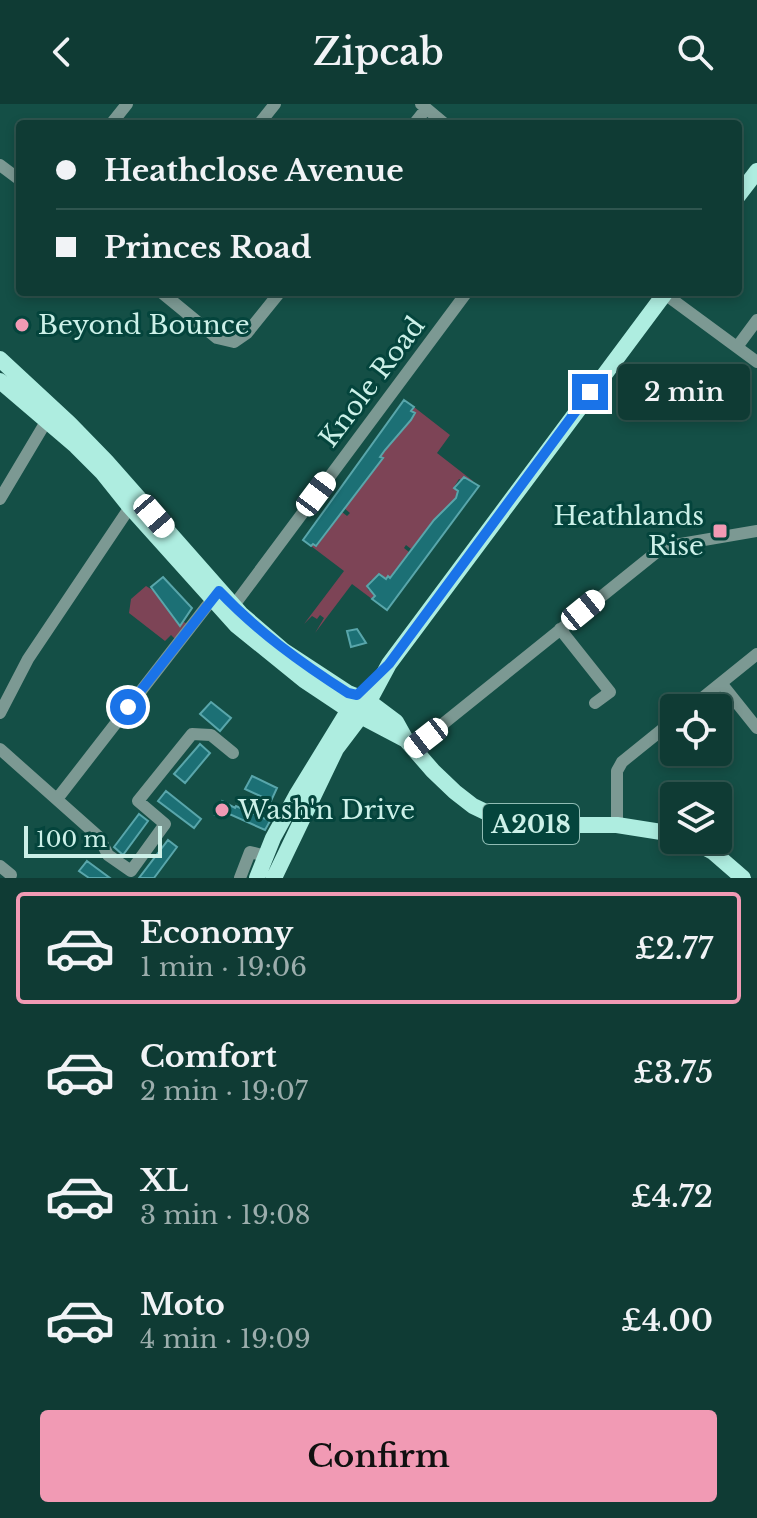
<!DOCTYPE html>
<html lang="en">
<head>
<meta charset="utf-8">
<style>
  body { margin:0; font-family:"Libre Baskerville",serif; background:#1d4640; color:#f1f3f6; height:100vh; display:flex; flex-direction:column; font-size:30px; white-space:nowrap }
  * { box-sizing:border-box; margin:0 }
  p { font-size:26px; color:#9badac }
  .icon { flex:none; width:44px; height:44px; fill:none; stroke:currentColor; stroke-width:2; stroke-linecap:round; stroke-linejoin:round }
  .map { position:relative; height:774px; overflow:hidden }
  .details { display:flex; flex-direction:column; background:#0f3b34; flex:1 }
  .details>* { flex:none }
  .guide { position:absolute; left:16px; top:16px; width:726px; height:176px; border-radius:8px; box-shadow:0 4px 12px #0003,0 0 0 2px #2f554f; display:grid; align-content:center; height:176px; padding:0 40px; background:#0f3b34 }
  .buttons { position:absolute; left:660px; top:590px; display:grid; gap:16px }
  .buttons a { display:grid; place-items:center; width:72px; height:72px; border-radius:8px; background:#0f3b34; box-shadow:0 4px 12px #0003,0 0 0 2px #2f554f; font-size:40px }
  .scale { position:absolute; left:24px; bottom:20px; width:138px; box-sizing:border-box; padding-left:8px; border:4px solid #ccf0e8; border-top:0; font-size:22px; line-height:28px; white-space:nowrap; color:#ccf0e8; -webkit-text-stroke:6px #04443c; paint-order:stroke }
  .end { position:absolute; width:36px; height:36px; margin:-18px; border:10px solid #1a73e8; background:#fff; box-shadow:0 0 0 4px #fff }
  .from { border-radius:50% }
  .bubble { position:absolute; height:56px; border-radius:8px; background:#0f3b34; box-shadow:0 4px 12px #0003,0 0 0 2px #2f554f; font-size:26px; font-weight:600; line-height:56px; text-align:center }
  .car { position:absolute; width:24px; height:48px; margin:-24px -12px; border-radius:10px; box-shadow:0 0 6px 2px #0007; background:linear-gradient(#fff 24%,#345 0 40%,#fff 0 76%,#345 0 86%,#fff 0) }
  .guide b { display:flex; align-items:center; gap:28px; height:76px; font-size:30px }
  .guide b+b { border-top:2px solid #2f554f }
  .guide i { width:20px; height:20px; background:#f1f3f6 }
  ul { padding:14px 0 0; list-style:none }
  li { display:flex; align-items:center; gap:24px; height:112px; margin:0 16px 12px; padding:0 24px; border:4px solid transparent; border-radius:8px }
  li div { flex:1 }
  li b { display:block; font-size:30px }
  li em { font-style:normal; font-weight:600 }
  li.on { border-color:#f19ab4 }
  li>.icon { width:72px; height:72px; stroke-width:1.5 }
  .button { display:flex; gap:16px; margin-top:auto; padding:16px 40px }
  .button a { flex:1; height:92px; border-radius:8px; background:#f19ab4; color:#111; font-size:32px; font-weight:600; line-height:92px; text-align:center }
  header { display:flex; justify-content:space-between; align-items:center; height:104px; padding:0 40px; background:#0f3b34; font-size:36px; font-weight:600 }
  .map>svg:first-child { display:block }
  .green { fill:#7d4456 }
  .building { fill:#1c7075; stroke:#59a6ab; stroke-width:2 }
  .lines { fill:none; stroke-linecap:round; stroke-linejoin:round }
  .minor { stroke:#7c9993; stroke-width:12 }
  .major { stroke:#aeede0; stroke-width:16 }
  .route { stroke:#1a73e8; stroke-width:10 }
  .poi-dot { fill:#f19ab4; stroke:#04443c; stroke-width:3 }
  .labels { text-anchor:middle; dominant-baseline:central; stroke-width:6; stroke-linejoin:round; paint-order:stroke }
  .shield { fill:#04443c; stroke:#90bcb4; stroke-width:2 }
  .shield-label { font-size:24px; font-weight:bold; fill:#ccf0e8 }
  .poi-label { font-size:26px; fill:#ccf0e8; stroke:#04443c; text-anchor:start }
  .street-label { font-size:26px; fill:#ccf0e8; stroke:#04443c }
</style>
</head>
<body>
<header><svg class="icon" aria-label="back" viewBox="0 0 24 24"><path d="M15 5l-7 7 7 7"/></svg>Zipcab<svg class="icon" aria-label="search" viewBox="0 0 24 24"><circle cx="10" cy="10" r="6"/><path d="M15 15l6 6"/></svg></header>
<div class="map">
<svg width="757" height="774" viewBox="0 0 757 774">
  <rect width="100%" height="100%" fill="#144f46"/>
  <path class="green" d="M 414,303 L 450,331 L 437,349 L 473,377 L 471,379 L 459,375 L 454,383 L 458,387 L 456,394 L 431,420 L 434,423 L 429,431 L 438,438 L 436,440 L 415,448 L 406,441 L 404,444 L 409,448 L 402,458 L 406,461 L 390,474 L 371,476 L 367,482 L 368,486 L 377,489 L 372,495 L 352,480 L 315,529 L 324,514 L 320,511 L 317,515 L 312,512 L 304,520 L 344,467 L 311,442 L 313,440 L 317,442 L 342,408 L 347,412 L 350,409 L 344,404 L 382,354 L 376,349 L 381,351 L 385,346 L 383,345 L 400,329 L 392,316 L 404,325 L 414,309 L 411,307 Z
    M 146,482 L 172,498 L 166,504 L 176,511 L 173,514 L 180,521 L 184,518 L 187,520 L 175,535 L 171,531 L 165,537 L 129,509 L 131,495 Z"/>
  <path class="building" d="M 404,296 L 414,303 L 411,307 L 415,309 L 411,316 L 385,346 L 380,353 L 383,354 L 316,442 L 313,440 L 311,442 L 303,436 Z
    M 464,373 L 479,382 L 387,506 L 372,495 L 375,492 L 367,482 L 379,470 L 386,475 L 388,472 L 390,474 L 434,416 L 456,394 L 458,387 L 454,384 Z
    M 163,473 L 192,504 L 180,522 L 151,483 Z
    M 357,525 L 366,539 L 351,543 L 347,527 Z
    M 211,598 L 231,614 L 220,627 L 200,610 Z
    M 200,640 L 210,649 L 185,679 L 174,670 Z
    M 252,672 L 277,684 L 271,697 L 245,685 Z
    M 166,687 L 201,715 L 194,724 L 158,697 Z
    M 222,697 L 235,704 L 236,702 L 270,717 L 265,726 L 225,708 L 222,714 L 215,711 Z
    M 139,710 L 148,717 L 123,751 L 114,743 Z
    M 168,736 L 177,743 L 154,774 L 139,774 Z
    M 87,757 L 110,774 L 89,774 L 79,767 Z"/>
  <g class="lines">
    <path class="minor" d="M 421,0 L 445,20
      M 111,20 L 127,0
      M 259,20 L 275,0
      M 414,20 L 426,5
      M 0,61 L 20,76
      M 161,188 L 217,234 L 234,238 L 247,229 L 280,188
      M 662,188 L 757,258
      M 737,243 L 757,216
      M 0,395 L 50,311
      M 229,508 L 467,188
      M 560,525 L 610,588 L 595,599
      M 721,579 L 757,624
      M 690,604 L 757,550
      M 0,609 L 28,555 L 130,403
      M 413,644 L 663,443 L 757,427
      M 0,645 L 99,733 L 108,751 L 131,767 L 165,720 L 138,697 L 192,630 L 211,631 L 233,649
      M 57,695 L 217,489
      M 617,721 L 617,667 L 622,658 L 674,616
      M 0,762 L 11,771
      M 240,774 L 250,748 L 266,752"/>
    <path class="major" d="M 738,92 L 757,67
      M 0,255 L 69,319 L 106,357 L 241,510 L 284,547 L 348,589 L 368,597 L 396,618 L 406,636 L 433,667 L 455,688 L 473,702 L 496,713 L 535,721 L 617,721 L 674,730
      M 0,277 L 76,342 L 102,368 L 130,403 L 236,521 L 304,576 L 349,606 L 406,636
      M 691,736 L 713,748 L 743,774
      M 257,774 L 273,734 L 296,692 L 353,599
      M 274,774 L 336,645 L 361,612 L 389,560 L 666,188"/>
  </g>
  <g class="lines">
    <path class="route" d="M 128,603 L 219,487 C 258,528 301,559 348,589 L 357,591 L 389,560 L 590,288"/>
  </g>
  <g class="poi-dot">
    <circle cx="22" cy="221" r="8"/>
    <rect x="712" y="419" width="16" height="16" rx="4"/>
    <circle cx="222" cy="706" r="8"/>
  </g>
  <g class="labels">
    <rect class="shield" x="483" y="700" width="96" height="40" rx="6"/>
    <g class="shield-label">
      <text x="531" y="720">A2018</text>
    </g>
    <g class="poi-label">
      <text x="38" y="221">Beyond Bounce</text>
      <text x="704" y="412" text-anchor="end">Heathlands<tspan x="704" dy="30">Rise</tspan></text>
      <text x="238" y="706">Wash'n Drive</text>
    </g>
    <g class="street-label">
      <text transform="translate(372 278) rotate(-53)">Knole Road</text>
    </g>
  </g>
</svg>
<div class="buttons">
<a><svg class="icon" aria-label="locate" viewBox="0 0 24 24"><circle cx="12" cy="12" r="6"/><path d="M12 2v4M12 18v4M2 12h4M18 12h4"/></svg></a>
<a><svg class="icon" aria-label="layers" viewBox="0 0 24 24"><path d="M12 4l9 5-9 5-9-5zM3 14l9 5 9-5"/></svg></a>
</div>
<div class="scale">100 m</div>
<i class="end from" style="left:128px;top:603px"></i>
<i class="end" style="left:590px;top:288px"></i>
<div class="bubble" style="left:618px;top:260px;width:132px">2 min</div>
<i class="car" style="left:316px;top:390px;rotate:37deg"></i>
<i class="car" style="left:154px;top:412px;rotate:139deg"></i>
<i class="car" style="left:583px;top:506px;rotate:51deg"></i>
<i class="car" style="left:426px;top:634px;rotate:232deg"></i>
<div class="guide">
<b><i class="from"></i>Heathclose Avenue</b>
<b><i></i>Princes Road</b>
</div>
</div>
<section class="details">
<ul>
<li class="on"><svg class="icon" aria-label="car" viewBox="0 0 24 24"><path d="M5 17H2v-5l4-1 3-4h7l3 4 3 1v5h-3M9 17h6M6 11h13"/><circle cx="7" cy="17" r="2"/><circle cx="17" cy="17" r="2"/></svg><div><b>Economy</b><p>1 min · 19:06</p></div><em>£2.77</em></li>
<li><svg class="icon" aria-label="car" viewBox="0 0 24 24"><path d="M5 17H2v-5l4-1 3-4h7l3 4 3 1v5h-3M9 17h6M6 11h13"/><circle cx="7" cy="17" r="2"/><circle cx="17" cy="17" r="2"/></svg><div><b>Comfort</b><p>2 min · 19:07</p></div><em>£3.75</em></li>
<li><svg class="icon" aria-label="car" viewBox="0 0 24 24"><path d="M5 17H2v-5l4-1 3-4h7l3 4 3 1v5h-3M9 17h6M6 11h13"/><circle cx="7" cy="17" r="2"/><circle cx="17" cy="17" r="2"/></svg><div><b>XL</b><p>3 min · 19:08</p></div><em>£4.72</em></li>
<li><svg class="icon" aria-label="car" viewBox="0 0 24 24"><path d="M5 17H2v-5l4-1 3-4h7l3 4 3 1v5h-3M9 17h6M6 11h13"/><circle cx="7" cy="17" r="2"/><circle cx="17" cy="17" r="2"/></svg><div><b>Moto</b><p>4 min · 19:09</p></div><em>£4.00</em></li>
</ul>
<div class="button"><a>Confirm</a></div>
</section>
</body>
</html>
